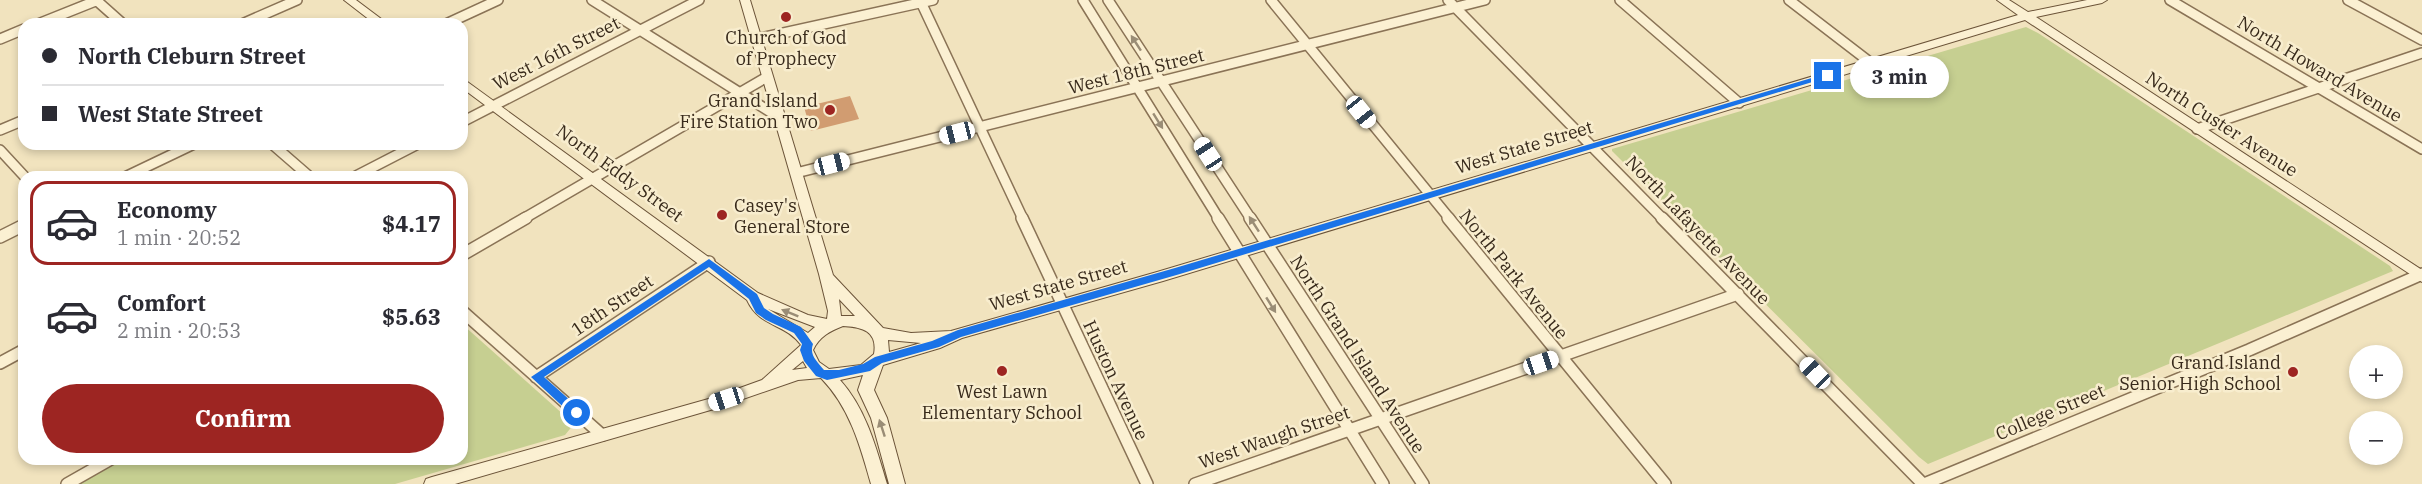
<!DOCTYPE html>
<html lang="en">
<head>
<meta charset="utf-8">
<style>
  body { margin:0; font-family:"IBM Plex Serif",serif; background:#f7f7f7; color:#2b2b33; height:100vh; display:flex; flex-direction:column; font-size:22px; white-space:nowrap }
  * { box-sizing:border-box; margin:0 }
  p { font-size:20px; color:#7c7c81 }
  .icon { flex:none; width:33px; height:33px; fill:none; stroke:currentColor; stroke-width:2; stroke-linecap:round; stroke-linejoin:round }
  .map { position:relative; flex:1; overflow:hidden }
  .drawer { position:absolute; left:18px; top:171px; width:450px; height:294px; display:flex; flex-direction:column; background:#fff; border-radius:18px; box-shadow:0 3px 9px #0003 }
  .drawer>* { flex:none }
  .guide { position:absolute; left:18px; top:18px; width:450px; height:132px; border-radius:18px; box-shadow:0 3px 9px #0003; display:grid; align-content:center; height:132px; padding:0 24px; background:#fff }
  .controls { position:absolute; left:2349px; top:345px; display:grid; gap:12px }
  .controls a { display:grid; place-items:center; width:54px; height:54px; border-radius:50%; background:#fff; box-shadow:0 3px 9px #0003; font-size:30px }
  .end { position:absolute; width:27px; height:27px; margin:-14px; border:8px solid #1a73e8; background:#fff; box-shadow:0 0 0 3px #fff }
  .from { border-radius:50% }
  .bubble { position:absolute; height:42px; border-radius:21px; background:#fff; box-shadow:0 3px 9px #0003; font-size:20px; font-weight:700; line-height:42px; text-align:center }
  .car { position:absolute; width:18px; height:36px; margin:-18px -9px; border-radius:8px; box-shadow:0 0 4px 2px #0007; background:linear-gradient(#fff 24%,#345 0 40%,#fff 0 76%,#345 0 86%,#fff 0) }
  .guide b { display:flex; align-items:center; gap:21px; height:57px; font-size:22px }
  .guide b+b { border-top:2px solid #e1e1e2 }
  .guide i { width:15px; height:15px; background:#2b2b33 }
  ul { padding:10px 0 0; list-style:none }
  li { display:flex; align-items:center; gap:18px; height:84px; margin:0 12px 9px; padding:0 12px; border:3px solid transparent; border-radius:18px }
  li div { flex:1 }
  li b { display:block; font-size:22px }
  li em { font-style:normal; font-weight:700 }
  li.selected { border-color:#9d2522 }
  li>.icon { width:54px; height:54px; stroke-width:1.5 }
  .action { display:flex; gap:12px; margin-top:auto; padding:12px 24px }
  .action a { flex:1; height:69px; border-radius:36px; background:#9d2522; color:#fff; font-size:24px; font-weight:700; line-height:69px; text-align:center }
  .map>svg:first-child { display:block }
  .green { fill:#c6cf91 }
  .building { fill:#d19c71 }
  .lines { fill:none; stroke-linecap:round; stroke-linejoin:round }
  .street-far1-casing { stroke:#8a7356; stroke-width:12 }
  .street-casing { stroke:#8a7356; stroke-width:14 }
  .secondary-casing { stroke:#6c5439; stroke-width:2 }
  .street-far1 { stroke:#fbf0d2; stroke-width:9 }
  .street { stroke:#fbf0d2; stroke-width:11 }
  .secondary { fill:#fbf0d2; fill-rule:evenodd }
  .oneway { fill:#9a8d76 }
  .route { fill:#1a73e8 }
  .poi-dot { fill:#9d2522; stroke:#f8edce; stroke-width:2 }
  .labels { text-anchor:middle; dominant-baseline:central; stroke-width:5; stroke-linejoin:round; paint-order:stroke }
  .poi-label { font-size:18px; fill:#382a1b; stroke:#f8edce }
  .street-label { font-size:18px; fill:#382a1b; stroke:#f8edce }
</style>
</head>
<body>
<div class="map">
<svg width="2422" height="484" viewBox="0 0 2422 484">
  <rect width="100%" height="100%" fill="#f1e3be"/>
  <path class="green" d="M 2026,27 L 2038,33 L 2390,266 L 2393,271 L 1928,464 L 1919,457 L 1612,151 L 1612,149 Z
    M 462,324 L 574,424 L 565,435 L 395,484 L 79,484 L 122,459 L 462,459 Z"/>
  <path class="building" d="M 850,96 L 859,119 L 811,131 L 804,107 Z"/>
  <g class="lines">
    <defs>
      <path id="street-far1" d="M 96,0 L 123,24
        M 592,0 L 780,118
        M 920,0 L 1023,219
        M 1083,0 L 1219,219
        M 1108,0 L 1251,219
        M 1271,0 L 1450,219
        M 1448,0 L 1663,219
        M 1620,0 L 1739,103
        M 1789,0 L 1871,63
        M 2170,0 L 2422,149
        M 2348,0 L 2422,40
        M 38,24 L 98,0
        M 242,24 L 297,0
        M 446,24 L 498,0
        M 0,39 L 24,29
        M 756,39 L 933,0
        M 462,122 L 699,0
        M 2197,129 L 2422,53
        M 0,130 L 24,120
        M 272,144 L 310,177
        M 0,150 L 25,177
        M 796,173 L 1485,0
        M 125,177 L 194,144
        M 354,177 L 418,144
        M 523,219 L 767,77"/>
      <path id="street" d="M 1022,218 L 1147,484
        M 1218,218 L 1383,484
        M 1250,218 L 1423,484
        M 1448,218 L 1665,484
        M 1662,218 L 1923,484
        M 0,237 L 24,225
        M 462,255 L 526,218
        M 462,311 L 602,435
        M 0,363 L 24,350
        M 536,377 L 709,262
        M 67,484 L 111,459
        M 1195,484 L 1738,294
        M 1924,484 L 2249,350 L 2422,274"/>
      <path id="secondary" d="M 344,0 L 356,0 L 388,24 L 375,24 Z
        M 740,0 L 750,0 L 833,275 L 883,328 L 911,333 L 951,331 L 1157,272 L 2018,15 L 1997,0 L 2009,0 L 2028,12 L 2087,0 L 2107,0 L 2102,3 L 2036,17 L 2422,270 L 2422,282 L 2025,20 L 1163,281 L 962,338 L 940,348 L 883,365 L 874,390 L 887,418 L 905,484 L 889,484 L 871,418 L 858,390 L 863,375 L 840,380 C 866,409 876,447 887,484 L 871,484 C 860,445 850,408 821,378 L 798,380 L 714,409 L 455,484 L 424,484 L 426,479 L 432,477 L 712,398 L 762,380 L 801,345 C 785,323 760,328 747,300 L 462,88 L 462,78 L 758,293 L 808,315 L 827,319 L 828,311 L 819,274 ZM 839,299 L 855,316 L 841,316 ZM 768,309 L 815,327 L 808,333 ZM 843,326 C 862,327 878,331 874,354 L 861,365 L 829,369 L 819,362 L 813,350 C 819,337 830,331 843,326 ZM 888,340 L 921,343 L 889,352 ZM 803,361 L 807,368 L 792,370 Z"/>
    </defs>
    <use href="#street-far1" class="street-far1-casing"/>
    <use href="#street" class="street-casing"/>
    <use href="#secondary" class="secondary-casing"/>
    <use href="#street-far1" class="street-far1"/>
    <use href="#street" class="street"/>
    <use href="#secondary" class="secondary"/>
  </g>
  <defs><path id="oneway-solid" d="M-6-.8H1V-3.2L6.5 0L1 3.2V.8H-6Z" transform="scale(1.5)"/></defs>
  <g class="oneway">
    <use href="#oneway-solid" transform="translate(1136 43) rotate(-123)"/>
    <use href="#oneway-solid" transform="translate(1158 121) rotate(58)"/>
    <use href="#oneway-solid" transform="translate(1254 224) rotate(-123)"/>
    <use href="#oneway-solid" transform="translate(1271 305) rotate(58)"/>
    <use href="#oneway-solid" transform="translate(790 313) rotate(-158)"/>
    <use href="#oneway-solid" transform="translate(882 428) rotate(-108)"/>
  </g>
  <path class="route" d="M 1825,74 L 1832,76 L 1180,274 L 961,337 L 939,347 L 882,363 L 870,371 L 827,380 L 816,376 L 804,361 L 800,350 L 802,344 L 794,333 L 766,320 L 756,313 L 749,299 L 709,267 L 544,377 L 581,410 L 581,416 L 573,416 L 531,377 L 709,259 L 757,294 L 764,308 L 773,314 L 801,327 L 813,344 C 809,355 817,361 824,370 L 839,370 L 863,364 L 875,357 L 932,341 L 958,330 L 1175,268 Z"/>
  <g class="poi-dot">
    <circle cx="786" cy="17" r="6"/>
    <circle cx="830" cy="110" r="6"/>
    <circle cx="722" cy="215" r="6"/>
    <circle cx="1002" cy="371" r="6"/>
    <circle cx="2293" cy="372" r="6"/>
  </g>
  <g class="labels">
    <g class="poi-label">
      <text x="786" y="37">Church of God<tspan x="786" dy="21">of Prophecy</tspan></text>
      <text x="818" y="100" text-anchor="end">Grand Island<tspan x="818" dy="21">Fire Station Two</tspan></text>
      <text x="734" y="205" text-anchor="start">Casey's<tspan x="734" dy="21">General Store</tspan></text>
      <text x="2281" y="362" text-anchor="end">Grand Island<tspan x="2281" dy="21">Senior High School</tspan></text>
      <text x="1002" y="391">West Lawn<tspan x="1002" dy="21">Elementary School</tspan></text>
    </g>
    <g class="street-label">
      <text transform="translate(556 53) rotate(-27)">West 16th Street</text>
      <text transform="translate(2320 69) rotate(31)">North Howard Avenue</text>
      <text transform="translate(1136 71) rotate(-14)">West 18th Street</text>
      <text transform="translate(2222 124) rotate(33)">North Custer Avenue</text>
      <text transform="translate(1524 147) rotate(-17)">West State Street</text>
      <text transform="translate(620 173) rotate(36)">North Eddy Street</text>
      <text transform="translate(1698 230) rotate(46)">North Lafayette Avenue</text>
      <text transform="translate(1514 274) rotate(51)">North Park Avenue</text>
      <text transform="translate(1058 285) rotate(-16)">West State Street</text>
      <text transform="translate(612 305) rotate(-34)">18th Street</text>
      <text transform="translate(1358 354) rotate(57)">North Grand Island Avenue</text>
      <text transform="translate(1116 380) rotate(65)">Huston Avenue</text>
      <text transform="translate(2050 412) rotate(-23)">College Street</text>
      <text transform="translate(1274 437) rotate(-19)">West Waugh Street</text>
    </g>
  </g>
</svg>
<div class="controls">
<a>+</a>
<a>−</a>
</div>
<i class="end from" style="left:577px;top:413px"></i>
<i class="end" style="left:1828px;top:76px"></i>
<div class="bubble" style="left:1850px;top:56px;width:99px">3 min</div>
<i class="car" style="left:1361px;top:112px;rotate:141deg"></i>
<i class="car" style="left:957px;top:133px;rotate:256deg"></i>
<i class="car" style="left:1208px;top:154px;rotate:327deg"></i>
<i class="car" style="left:832px;top:164px;rotate:76deg"></i>
<i class="car" style="left:1541px;top:363px;rotate:71deg"></i>
<i class="car" style="left:1815px;top:373px;rotate:316deg"></i>
<i class="car" style="left:726px;top:399px;rotate:252deg"></i>
<div class="guide">
<b><i class="from"></i>North Cleburn Street</b>
<b><i></i>West State Street</b>
</div>
<section class="drawer">
<ul>
<li class="selected"><svg class="icon" aria-label="car" viewBox="0 0 24 24"><path d="M5 17H2v-5l4-1 3-4h7l3 4 3 1v5h-3M9 17h6M6 11h13"/><circle cx="7" cy="17" r="2"/><circle cx="17" cy="17" r="2"/></svg><div><b>Economy</b><p>1 min · 20:52</p></div><em>$4.17</em></li>
<li><svg class="icon" aria-label="car" viewBox="0 0 24 24"><path d="M5 17H2v-5l4-1 3-4h7l3 4 3 1v5h-3M9 17h6M6 11h13"/><circle cx="7" cy="17" r="2"/><circle cx="17" cy="17" r="2"/></svg><div><b>Comfort</b><p>2 min · 20:53</p></div><em>$5.63</em></li>
</ul>
<div class="action"><a>Confirm</a></div>
</section>
</div>
</body>
</html>
